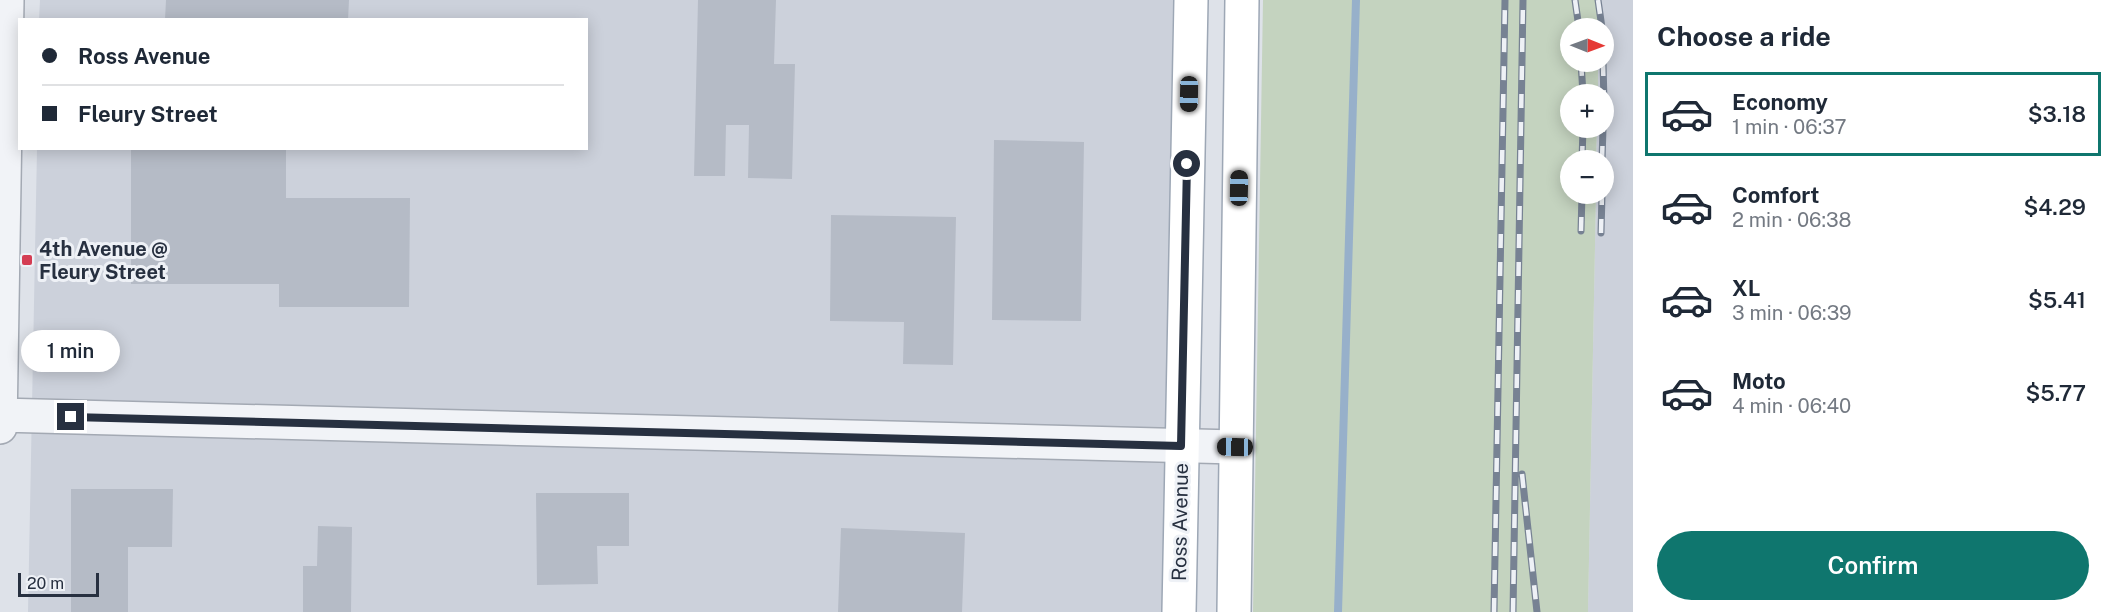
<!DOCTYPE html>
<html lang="en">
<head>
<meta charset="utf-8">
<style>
  body { margin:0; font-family:"Public Sans",sans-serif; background:#f6f6f7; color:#1f2937; height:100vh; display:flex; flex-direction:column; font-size:22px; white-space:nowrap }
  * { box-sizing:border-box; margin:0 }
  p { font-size:20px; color:#747a83 }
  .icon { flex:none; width:33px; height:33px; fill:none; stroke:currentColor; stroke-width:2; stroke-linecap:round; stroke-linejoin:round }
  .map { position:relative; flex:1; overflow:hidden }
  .drawer { display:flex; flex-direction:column; background:#fff; width:480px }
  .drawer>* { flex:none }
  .banner { position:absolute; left:18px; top:18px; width:570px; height:132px; border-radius:0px; box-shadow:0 3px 15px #0003; display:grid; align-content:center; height:132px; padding:0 24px; background:#fff }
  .needle { width:39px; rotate:91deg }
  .tools { position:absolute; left:1560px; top:18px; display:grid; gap:12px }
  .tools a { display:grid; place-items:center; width:54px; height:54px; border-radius:50%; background:#fff; box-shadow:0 3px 15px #0003; font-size:30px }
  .scale { position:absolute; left:18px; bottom:15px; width:81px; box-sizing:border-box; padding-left:6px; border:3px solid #273040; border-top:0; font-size:16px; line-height:21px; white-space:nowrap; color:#273040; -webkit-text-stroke:4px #eef1f6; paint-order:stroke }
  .end { position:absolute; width:27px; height:27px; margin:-14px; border:8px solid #273040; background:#fff; box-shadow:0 0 0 3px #fff }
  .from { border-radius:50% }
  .bubble { position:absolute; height:42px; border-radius:21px; background:#fff; box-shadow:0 3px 15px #0003; font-size:20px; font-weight:600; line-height:42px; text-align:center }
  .car { position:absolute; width:18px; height:36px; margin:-18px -9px; border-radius:8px; box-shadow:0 0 4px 2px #0007; background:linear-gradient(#222 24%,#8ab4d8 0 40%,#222 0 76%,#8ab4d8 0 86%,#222 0) }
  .banner b { display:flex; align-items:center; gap:21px; height:57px; font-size:22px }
  .banner b+b { border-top:2px solid #e0e1e3 }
  .banner i { width:15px; height:15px; background:#1f2937 }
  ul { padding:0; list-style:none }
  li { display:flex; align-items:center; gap:18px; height:84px; margin:0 12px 9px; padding:0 12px; border:3px solid transparent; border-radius:0px }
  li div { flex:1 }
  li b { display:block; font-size:22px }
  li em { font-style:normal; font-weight:600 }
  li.active { border-color:#0f766e }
  li>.icon { width:54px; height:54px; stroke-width:1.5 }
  h2 { padding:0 24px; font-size:27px; line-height:72px }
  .primary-button { display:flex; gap:12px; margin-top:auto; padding:12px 24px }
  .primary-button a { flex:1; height:69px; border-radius:36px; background:#0f766e; color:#fff; font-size:24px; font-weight:600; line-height:69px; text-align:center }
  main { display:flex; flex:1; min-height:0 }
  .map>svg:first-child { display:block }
  .built { fill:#ccd1db }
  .green { fill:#c4d3bf }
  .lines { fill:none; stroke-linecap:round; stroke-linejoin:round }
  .stream { stroke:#97b0ca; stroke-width:8 }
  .building { fill:#b5bbc6 }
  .minor-casing { stroke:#a3a9b3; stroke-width:36 }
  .major-casing { stroke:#9da7b5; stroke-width:36 }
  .minor { stroke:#f1f3f7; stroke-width:33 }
  .major { stroke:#fff; stroke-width:33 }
  .rail-casing { stroke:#778293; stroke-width:7 }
  .rail { stroke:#eef1f6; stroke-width:4.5; stroke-dasharray:14; stroke-linecap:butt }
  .route { stroke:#273040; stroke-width:8 }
  .poi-dot { fill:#d43d53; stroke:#eef1f6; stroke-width:2 }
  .labels { text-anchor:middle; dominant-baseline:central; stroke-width:6; stroke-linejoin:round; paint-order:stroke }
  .poi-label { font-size:20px; font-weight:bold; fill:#273040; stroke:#eef1f6; text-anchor:start }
  .street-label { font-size:20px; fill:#273040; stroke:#eef1f6 }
</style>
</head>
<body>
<main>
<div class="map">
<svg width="1633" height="612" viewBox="0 0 1633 612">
  <rect width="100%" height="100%" fill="#dee2e9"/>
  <path class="built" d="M 40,0 L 1173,0 L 1164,612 L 28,612 L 37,149 L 586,148 L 586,20 L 39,20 Z
    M 1599,0 L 1633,0 L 1633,612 L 1588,612 L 1596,194 L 1604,194 L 1604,160 L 1596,160 L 1597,128 L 1604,128 L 1604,94 L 1598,94 L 1598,62 L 1604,62 L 1604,28 L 1599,28 Z"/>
  <path class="green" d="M 1263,0 L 1599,0 L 1599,28 L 1570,28 L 1570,62 L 1598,62 L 1598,94 L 1570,94 L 1570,128 L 1597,128 L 1596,160 L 1570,160 L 1570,194 L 1596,194 L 1588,612 L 1253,612 Z"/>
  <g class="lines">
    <path class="stream" d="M 1338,612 L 1356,0"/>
  </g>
  <path class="building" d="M 166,0 L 349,0 L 348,20 L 165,20 Z
    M 698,0 L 776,0 L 774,64 L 795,64 L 792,179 L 748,178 L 749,125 L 726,125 L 725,176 L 694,176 Z
    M 994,140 L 1084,142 L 1081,321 L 992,320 Z
    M 131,148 L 286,148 L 286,198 L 410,198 L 409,307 L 279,307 L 279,284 L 131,284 Z
    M 831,215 L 956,217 L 953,365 L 903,364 L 904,322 L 830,321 Z
    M 71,489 L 173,489 L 172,547 L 128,547 L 128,612 L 71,612 Z
    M 536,493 L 629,493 L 629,546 L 597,546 L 598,584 L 537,585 Z
    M 318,526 L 352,527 L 351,612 L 303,612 L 303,566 L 317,566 Z
    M 841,528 L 965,533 L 962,612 L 838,612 Z"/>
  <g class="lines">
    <defs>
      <path id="minor" d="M 0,415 L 1235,447
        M 0,427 L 7,0"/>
      <path id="major" d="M 1179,612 L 1191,0
        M 1234,612 L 1242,0"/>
    </defs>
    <use href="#minor" class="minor-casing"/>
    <use href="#major" class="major-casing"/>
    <use href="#minor" class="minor"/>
    <use href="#major" class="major"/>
    <defs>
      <path id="rail" d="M 1575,0 L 1579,28
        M 1598,0 L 1602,28
        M 1581,62 L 1583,94
        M 1603,62 L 1604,103
        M 1582,160 L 1583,128
        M 1602,160 L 1603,128
        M 1581,231 L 1582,194
        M 1601,233 L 1602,194
        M 1522,474 L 1537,612
        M 1494,612 L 1505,0
        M 1513,612 L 1523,0"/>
    </defs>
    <use href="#rail" class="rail-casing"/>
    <use href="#rail" class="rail"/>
  </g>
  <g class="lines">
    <path class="route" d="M 71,417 L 1181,446 L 1187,164"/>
  </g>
  <rect class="poi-dot" x="21" y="254" width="12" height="12" rx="3"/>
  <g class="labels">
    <g class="poi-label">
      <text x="39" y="249">4th Avenue @<tspan x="39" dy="23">Fleury Street</tspan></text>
    </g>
    <g class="street-label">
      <text transform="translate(1180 522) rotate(-89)">Ross Avenue</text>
    </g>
  </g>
</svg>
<div class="tools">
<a><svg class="needle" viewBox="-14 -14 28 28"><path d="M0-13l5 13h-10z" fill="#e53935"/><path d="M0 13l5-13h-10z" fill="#747a83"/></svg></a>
<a>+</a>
<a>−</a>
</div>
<div class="scale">20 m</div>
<i class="end from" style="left:1187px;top:164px"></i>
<i class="end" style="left:71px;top:417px"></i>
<div class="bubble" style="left:21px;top:330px;width:99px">1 min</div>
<i class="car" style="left:1189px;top:94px;rotate:181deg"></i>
<i class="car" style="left:1239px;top:188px;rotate:1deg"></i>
<i class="car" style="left:1235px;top:447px;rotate:271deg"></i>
<div class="banner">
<b><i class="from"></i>Ross Avenue</b>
<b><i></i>Fleury Street</b>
</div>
</div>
<section class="drawer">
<h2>Choose a ride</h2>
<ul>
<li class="active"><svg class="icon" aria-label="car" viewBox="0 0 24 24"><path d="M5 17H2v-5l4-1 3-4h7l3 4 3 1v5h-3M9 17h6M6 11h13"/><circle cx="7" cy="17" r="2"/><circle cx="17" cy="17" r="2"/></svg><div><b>Economy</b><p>1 min · 06:37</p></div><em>$3.18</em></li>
<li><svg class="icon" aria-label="car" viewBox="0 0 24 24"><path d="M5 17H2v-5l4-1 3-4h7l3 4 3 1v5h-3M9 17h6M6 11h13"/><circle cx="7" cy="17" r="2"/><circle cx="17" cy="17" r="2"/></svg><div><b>Comfort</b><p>2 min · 06:38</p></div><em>$4.29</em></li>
<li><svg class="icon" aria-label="car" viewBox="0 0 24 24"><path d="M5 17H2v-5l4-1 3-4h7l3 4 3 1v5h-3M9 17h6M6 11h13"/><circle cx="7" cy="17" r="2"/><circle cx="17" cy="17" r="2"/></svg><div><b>XL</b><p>3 min · 06:39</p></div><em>$5.41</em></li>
<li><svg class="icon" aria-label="car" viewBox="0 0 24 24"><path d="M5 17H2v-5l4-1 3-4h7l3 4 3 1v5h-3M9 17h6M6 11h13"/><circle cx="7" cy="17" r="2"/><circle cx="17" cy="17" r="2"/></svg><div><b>Moto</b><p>4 min · 06:40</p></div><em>$5.77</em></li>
</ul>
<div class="primary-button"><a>Confirm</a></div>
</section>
</main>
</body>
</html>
